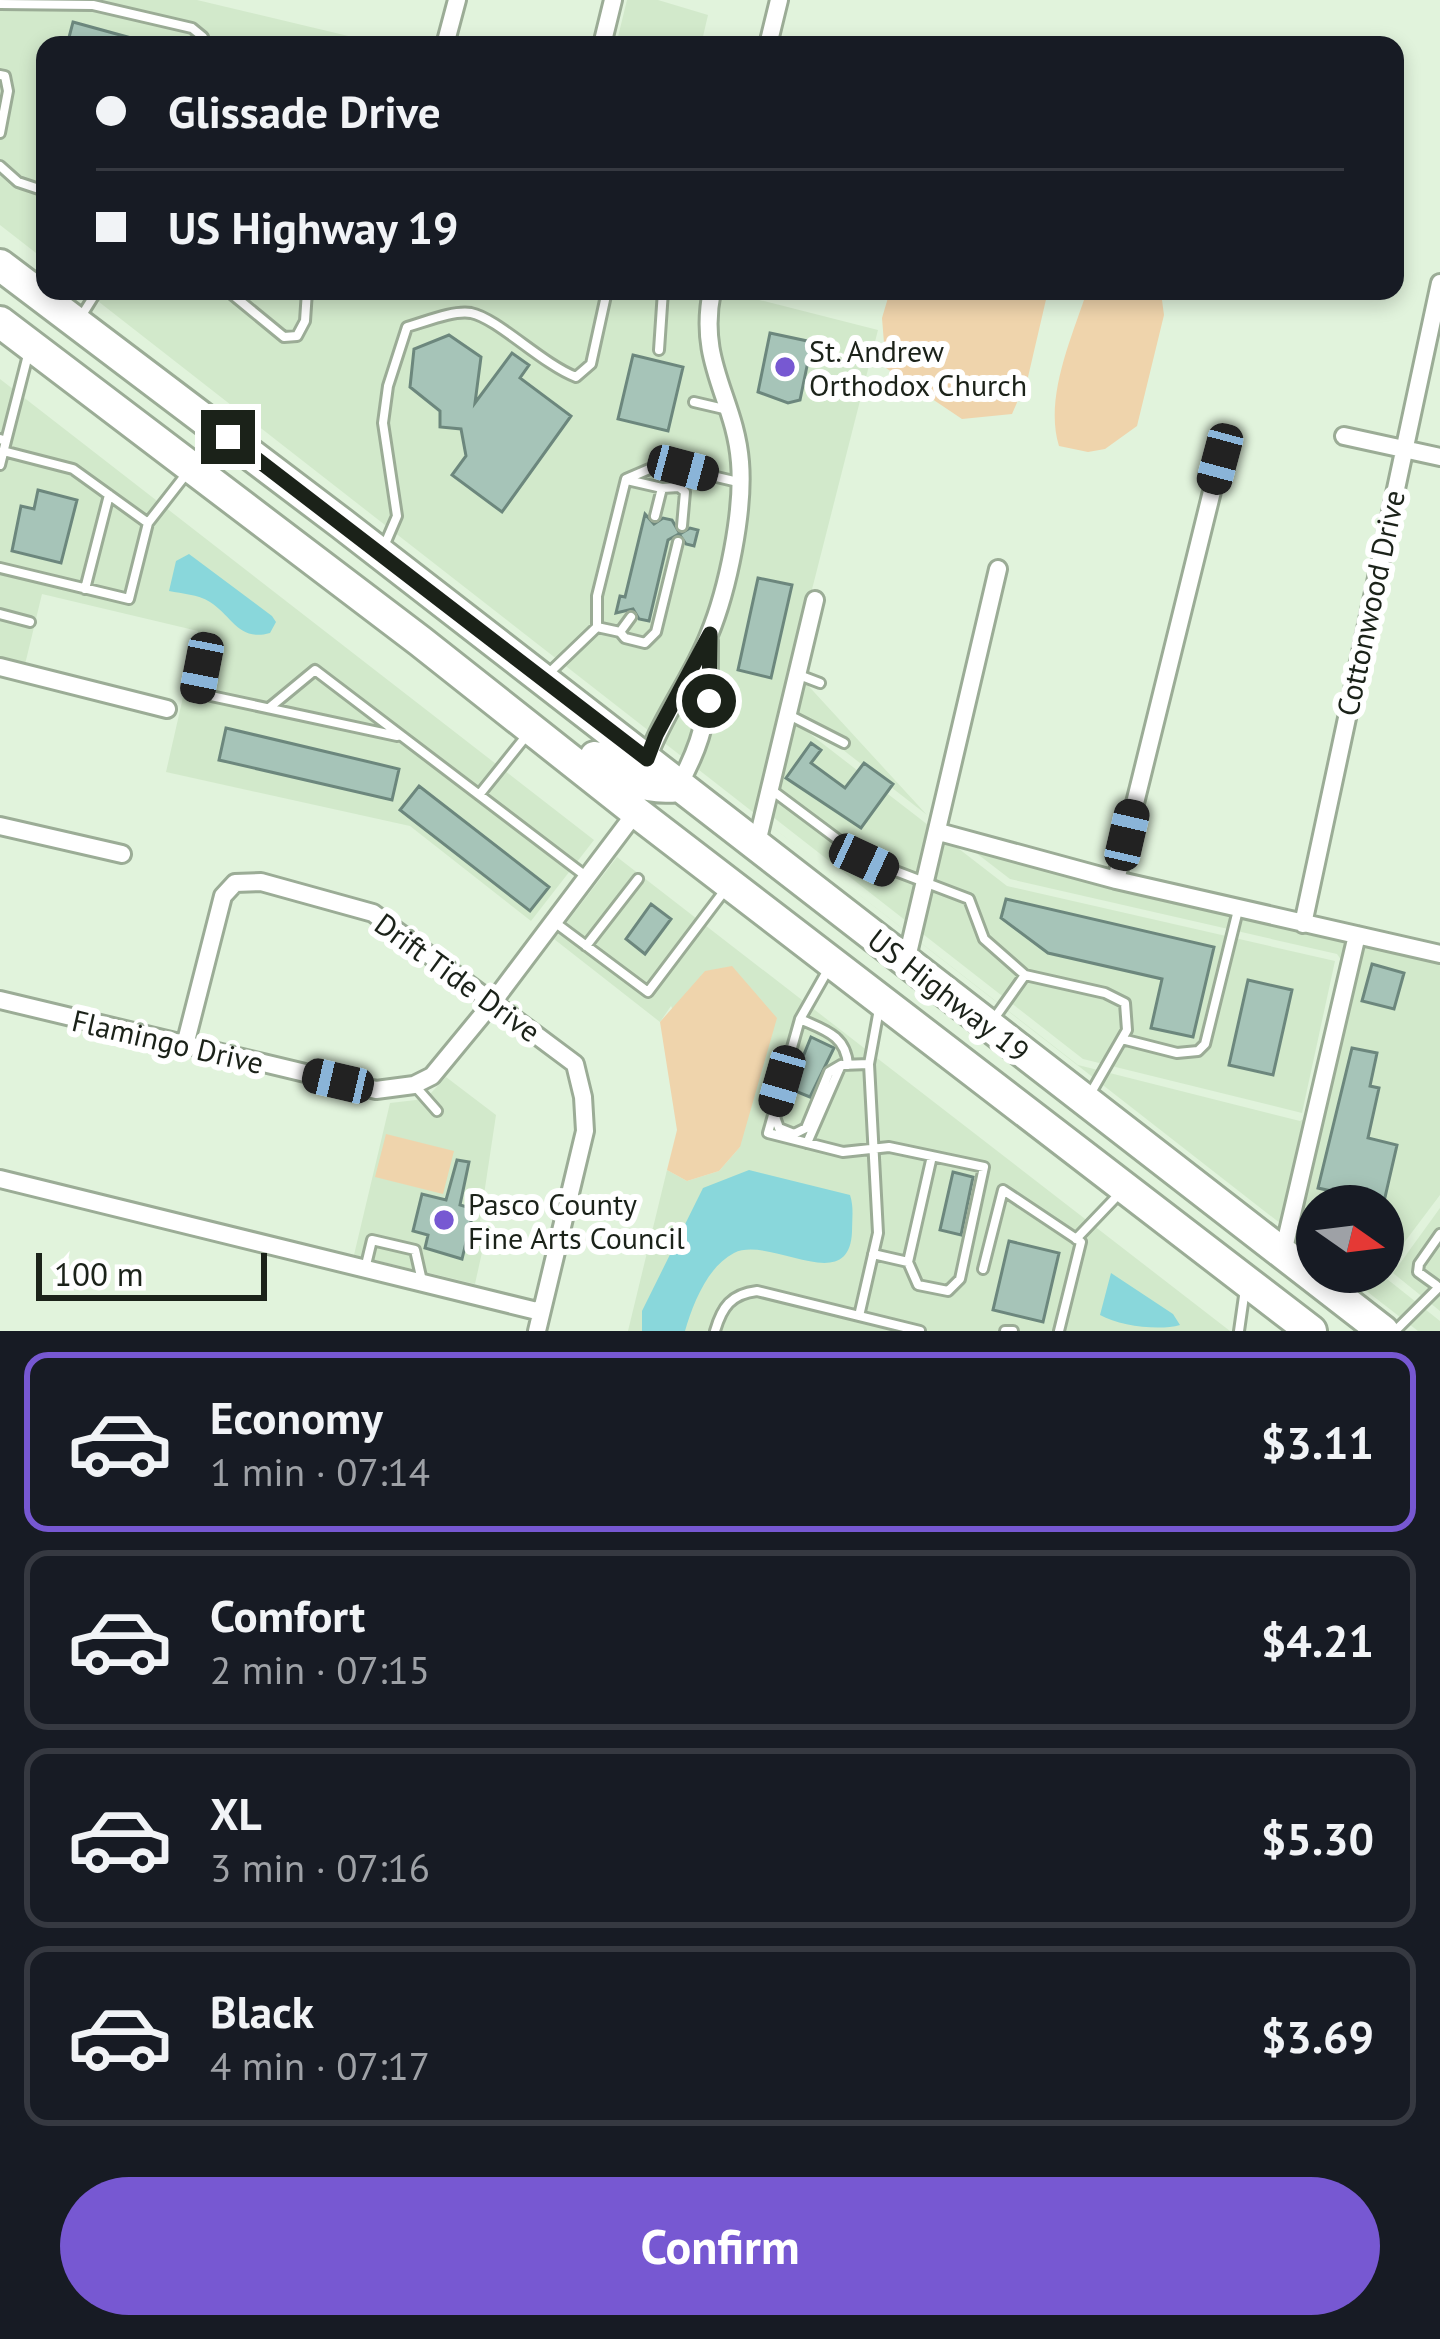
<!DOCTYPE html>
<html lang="en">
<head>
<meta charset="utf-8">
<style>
  body { margin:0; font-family:"PT Sans",sans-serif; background:#242831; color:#f1f3f6; height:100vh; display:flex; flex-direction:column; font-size:45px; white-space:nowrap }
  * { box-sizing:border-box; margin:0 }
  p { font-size:39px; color:#9ea1a6 }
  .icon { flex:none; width:66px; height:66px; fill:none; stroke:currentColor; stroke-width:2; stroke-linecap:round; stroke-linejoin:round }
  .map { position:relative; height:1331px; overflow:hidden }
  .sheet { display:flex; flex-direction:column; background:#171b24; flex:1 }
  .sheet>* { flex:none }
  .hud { position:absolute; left:36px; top:36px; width:1368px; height:264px; border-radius:24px; box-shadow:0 6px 18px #0003; display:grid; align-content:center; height:264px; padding:0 60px; background:#171b24 }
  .needle { width:78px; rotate:104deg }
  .fabs { position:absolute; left:1296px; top:1185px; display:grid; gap:24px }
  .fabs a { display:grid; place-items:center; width:108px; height:108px; border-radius:50%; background:#171b24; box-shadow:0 6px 18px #0003; font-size:60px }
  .scale { position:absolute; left:36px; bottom:30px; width:231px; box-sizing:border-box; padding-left:12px; border:6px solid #1b2219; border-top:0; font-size:33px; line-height:42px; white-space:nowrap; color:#1b2219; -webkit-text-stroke:9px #fff; paint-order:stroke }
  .end { position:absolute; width:54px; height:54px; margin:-27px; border:15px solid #1b2219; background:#fff; box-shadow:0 0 0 6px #fff }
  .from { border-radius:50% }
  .car { position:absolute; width:36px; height:72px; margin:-36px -18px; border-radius:15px; box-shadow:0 0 9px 3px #0007; background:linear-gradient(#222 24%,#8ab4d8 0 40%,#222 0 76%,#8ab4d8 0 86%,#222 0) }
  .hud b { display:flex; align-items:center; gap:42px; height:114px; font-size:45px }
  .hud b+b { border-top:3px solid #363941 }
  .hud i { width:30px; height:30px; background:#f1f3f6 }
  ul { padding:21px 0 0; list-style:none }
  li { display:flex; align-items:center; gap:36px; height:180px; margin:0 24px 18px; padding:0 36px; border:6px solid #363941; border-radius:24px }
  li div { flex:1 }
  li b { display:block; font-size:45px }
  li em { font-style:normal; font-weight:700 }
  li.on { border-color:#7758d2 }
  li>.icon { width:108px; height:108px; stroke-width:1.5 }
  .action { display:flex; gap:24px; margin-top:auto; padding:24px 60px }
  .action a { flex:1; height:138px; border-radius:72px; background:#7758d2; color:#fff; font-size:48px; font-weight:700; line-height:138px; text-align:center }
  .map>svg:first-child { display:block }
  .built { fill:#d2e9cb }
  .green { fill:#efd4ac }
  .water { fill:#89d7db }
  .building { fill:#a6c4b8; stroke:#6c877d; stroke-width:3 }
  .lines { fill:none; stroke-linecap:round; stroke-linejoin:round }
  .lane-casing { stroke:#9bac96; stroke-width:14 }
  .street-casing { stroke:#9bac96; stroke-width:22 }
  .highway-casing { stroke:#9bac96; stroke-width:36 }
  .lane { stroke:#fff; stroke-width:8 }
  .street { stroke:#fff; stroke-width:16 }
  .highway { stroke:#fff; stroke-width:30 }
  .route { stroke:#1b2219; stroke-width:15 }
  .poi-dot { fill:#7758d2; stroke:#fff; stroke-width:4.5 }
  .labels { text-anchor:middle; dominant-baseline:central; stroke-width:12; stroke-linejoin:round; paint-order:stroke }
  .poi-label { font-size:30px; fill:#1b2219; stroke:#fff; text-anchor:start }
  .street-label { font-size:30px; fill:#1b2219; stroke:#fff }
</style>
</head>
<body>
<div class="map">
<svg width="1440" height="1331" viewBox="0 0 1440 1331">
  <rect width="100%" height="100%" fill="#e1f3dc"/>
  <path class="built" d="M 0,0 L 197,0 L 386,45 L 45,45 L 45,260 L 0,225 Z
    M 627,0 L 658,0 L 708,15 L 701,45 L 616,45 Z
    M 85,291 L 724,291 L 878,330 L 792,668 L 927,815 L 802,718 L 787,722 L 767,823 L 1078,1065 L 1300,1121 L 1311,1115 L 1344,964 L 1337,954 L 1010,879 L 945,829 L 1236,897 L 1440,952 L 1440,1195 L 1385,1268 L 1387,1279 L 1440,1321 L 1440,1331 L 1418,1331 L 1342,1272 L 1383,1272 L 1383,1206 L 1317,1206 L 1317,1252 Z
    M 0,379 L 594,840 L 531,921 L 410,826 L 166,772 L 198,631 L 42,594 L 21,681 L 0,676 Z
    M 796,723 L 1007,886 L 1335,961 L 1302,1113 L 1083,1059 L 773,817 Z
    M 617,857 L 1230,1331 L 628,1331 L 667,1170 L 687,1181 L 719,1171 L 740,1147 L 671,1006 L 660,1022 L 554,939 Z
    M 446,1077 L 496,1115 L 480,1221 L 488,1225 L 475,1284 L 354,1255 L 390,1103 L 416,1100 L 431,1093 Z
    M 1440,1208 L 1440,1311 L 1393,1273 Z"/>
  <path class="green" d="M 890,291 L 1048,291 L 1028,377 L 1012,414 L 962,419 L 886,368 L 882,318 Z
    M 1087,291 L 1154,291 L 1162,300 L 1164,315 L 1137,426 L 1105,449 L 1088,452 L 1059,446 C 1044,398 1072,337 1087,291 Z
    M 732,966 L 777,1018 L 740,1147 L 719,1171 L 687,1181 L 667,1170 L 677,1130 L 660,1022 L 705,971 Z
    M 386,1134 L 454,1151 L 443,1194 L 375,1177 Z"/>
  <path class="water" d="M 189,554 L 272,616 L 276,622 L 270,633 C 239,642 232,616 210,602 C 197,594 183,594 169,591 L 176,561 Z
    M 749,1170 L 850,1195 C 854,1207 852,1219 852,1232 C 849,1298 770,1235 734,1253 C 707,1267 693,1304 685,1331 L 642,1331 L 642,1311 L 703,1188 Z
    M 1111,1273 L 1173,1314 L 1180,1325 C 1159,1331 1120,1326 1100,1315 Z"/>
  <path class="building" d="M 73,22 L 142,41 L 142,45 L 67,45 Z
    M 770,333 L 812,342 L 800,400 L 788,403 L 758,392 Z
    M 449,335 L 481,357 L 475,403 L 512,353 L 529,365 L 520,378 L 571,416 L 502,512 L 452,475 L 466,456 L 461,429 L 440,427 L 440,411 L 410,387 L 414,349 Z
    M 633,355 L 683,367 L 668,431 L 618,419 Z
    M 38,490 L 77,500 L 61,563 L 12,551 L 21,506 L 34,509 Z
    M 645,514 L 654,524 L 663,518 L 672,520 L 680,534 L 690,528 L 698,530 L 694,546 L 686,544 L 679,534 L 668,540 L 649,621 L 639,619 L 633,609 L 616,613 L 620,596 L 625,597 Z
    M 758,578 L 792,585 L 771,678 L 738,670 Z
    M 226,728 L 399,769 L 392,800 L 219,760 Z
    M 811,743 L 821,750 L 811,763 L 845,788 L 864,763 L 893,784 L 861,828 L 786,778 Z
    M 419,786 L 549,887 L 530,911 L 400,810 Z
    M 1006,899 L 1214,947 L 1193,1037 L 1151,1028 L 1162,979 L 1048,953 L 1001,918 Z
    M 651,904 L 671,919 L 645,954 L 626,939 Z
    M 1372,964 L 1404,973 L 1394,1009 L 1362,1001 Z
    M 1248,980 L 1292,990 L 1273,1075 L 1229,1065 Z
    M 811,1037 L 834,1048 L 810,1097 L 790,1089 Z
    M 1352,1048 L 1377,1053 L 1370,1086 L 1379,1088 L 1368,1138 L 1397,1145 L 1383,1206 L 1356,1206 L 1358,1197 L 1318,1188 Z
    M 457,1160 L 469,1162 L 460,1205 L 474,1209 L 462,1259 L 425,1248 L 428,1235 L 413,1231 L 422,1194 L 446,1200 Z
    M 953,1172 L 973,1177 L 961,1235 L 940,1230 Z
    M 1009,1241 L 1059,1253 L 1043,1322 L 993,1310 Z"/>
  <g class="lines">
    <defs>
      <path id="lane" d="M 0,4 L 93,5 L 192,28 L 203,37 L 205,45
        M 0,75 L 5,76 L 8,91 L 0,133
        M 0,166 L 18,182 L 45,191
        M 228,291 L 284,337 L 297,336 L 305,321 L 307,291
        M 82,315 L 97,291
        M 659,350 L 663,291
        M 694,402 L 724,409
        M 0,439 L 6,441 L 0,465
        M 6,441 L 28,355
        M 3,451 L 73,469 L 148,523
        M 627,480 L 662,488
        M 655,516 L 662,488 L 679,487 L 685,492 L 682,526
        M 385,544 L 397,516 L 383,423 L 388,386 L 407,327 C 425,322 453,310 471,313 C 497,318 542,364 576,377 L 591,364 L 607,291
        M 0,568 L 129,599 L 148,523 L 187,473
        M 85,589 L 109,495
        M 0,614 L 30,622
        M 631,617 L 620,632 L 625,638 L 645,643 L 656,632 L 678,542
        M 597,627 L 597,596 L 626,479 L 661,464 L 738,482
        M 597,627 L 620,632
        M 207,642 L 197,693 L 397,736
        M 548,674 L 597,627
        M 799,675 L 820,683
        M 269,708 L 315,670 L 587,877
        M 789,715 L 844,743
        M 773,791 L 864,859 L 969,899 L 984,939 L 1025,975 L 993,1020
        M 479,795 L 527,735
        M 557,924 L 648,992 L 725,890
        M 586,946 L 638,879
        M 829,968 L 800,1019 L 768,1133 L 843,1152 L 889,1147 L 984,1167 L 960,1279 L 948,1291 L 918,1285 L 908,1262
        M 1025,975 L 1105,993 L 1125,1003 L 1127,1030 L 1089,1096
        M 800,1019 C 824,1030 846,1035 848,1065
        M 1122,1039 L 1177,1053 L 1198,1051 L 1205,1044 L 1238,910
        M 415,1086 L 437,1111
        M 774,1114 L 779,1128 L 794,1134 L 806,1128 L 829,1072 L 841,1065
        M 807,1143 L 841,1065 L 869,1064
        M 1076,1239 L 1121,1192
        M 873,1254 L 908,1262 L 932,1156
        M 365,1269 L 372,1240 L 415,1250 L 422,1281
        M 983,1269 L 1003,1190 L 1081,1242 L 1059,1331
        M 1436,1285 L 1418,1272 L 1419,1264 L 1440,1234
        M 859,1316 L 878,1233 L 869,1064 L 879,1009
        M 715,1331 C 722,1307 731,1294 757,1291 L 920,1331
        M 1005,1331 L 1013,1331
        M 1239,1331 L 1245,1289
        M 1395,1331 L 1439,1287"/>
      <path id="street" d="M 445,45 L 457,0
        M 602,45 L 613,0
        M 768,45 L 779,0
        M 1344,436 L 1440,457
        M 0,667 L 167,709
        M 647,759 C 663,715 692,678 709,635 C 728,589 744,511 740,462 C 735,398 697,363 712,291
        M 678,786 C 709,732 709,701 709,641
        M 0,826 L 122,854
        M 939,832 L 1116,880 L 1440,954
        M 756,847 L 815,600
        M 1116,880 L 1220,459
        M 1303,924 L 1440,283
        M 906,962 L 998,569
        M 0,1000 L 376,1090 L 414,1085 L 432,1076 L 493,1002 L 636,812
        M 185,1045 L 223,896 L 235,883 L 261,882 L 373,913 L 575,1064 L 583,1097 L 585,1131 L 537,1331
        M 0,1179 L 541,1312
        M 1283,1253 L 1357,935"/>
      <path id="highway" d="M 0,265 L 341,523 L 1383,1331
        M 0,322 L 420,641 L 636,812 L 1311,1331
        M 595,757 C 622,778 644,790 678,786"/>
    </defs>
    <use href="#lane" class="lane-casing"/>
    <use href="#street" class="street-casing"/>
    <use href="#highway" class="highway-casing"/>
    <use href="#lane" class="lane"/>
    <use href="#street" class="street"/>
    <use href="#highway" class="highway"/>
  </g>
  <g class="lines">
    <path class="route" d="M 228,437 L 647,759 L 656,735 L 710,634 L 709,701"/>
  </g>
  <g class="poi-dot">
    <circle cx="785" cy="367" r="12"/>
    <circle cx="444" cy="1220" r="12"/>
  </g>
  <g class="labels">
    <g class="poi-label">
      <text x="809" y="350">St. Andrew<tspan x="809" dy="34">Orthodox Church</tspan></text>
      <text x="468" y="1203">Pasco County<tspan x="468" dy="34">Fine Arts Council</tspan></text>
    </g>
    <g class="street-label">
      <text transform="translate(1370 603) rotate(-78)">Cottonwood Drive</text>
      <text transform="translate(458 977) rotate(36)">Drift Tide Drive</text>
      <text transform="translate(949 995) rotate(38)">US Highway 19</text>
      <text transform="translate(168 1041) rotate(13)">Flamingo Drive</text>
    </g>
  </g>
</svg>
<div class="fabs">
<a><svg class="needle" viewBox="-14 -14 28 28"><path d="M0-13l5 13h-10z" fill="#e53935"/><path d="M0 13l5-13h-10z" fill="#9ea1a6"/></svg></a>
</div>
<div class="scale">100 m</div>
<i class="end from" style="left:709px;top:701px"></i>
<i class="end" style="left:228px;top:437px"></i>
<i class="car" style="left:1220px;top:459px;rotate:195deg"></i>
<i class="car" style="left:683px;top:468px;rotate:105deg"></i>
<i class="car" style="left:202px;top:668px;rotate:191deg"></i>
<i class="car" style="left:1127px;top:835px;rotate:13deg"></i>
<i class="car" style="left:864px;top:860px;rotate:115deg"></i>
<i class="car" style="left:338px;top:1081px;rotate:283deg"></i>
<i class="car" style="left:782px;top:1081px;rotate:196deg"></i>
<div class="hud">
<b><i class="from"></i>Glissade Drive</b>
<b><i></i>US Highway 19</b>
</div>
</div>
<section class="sheet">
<ul>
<li class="on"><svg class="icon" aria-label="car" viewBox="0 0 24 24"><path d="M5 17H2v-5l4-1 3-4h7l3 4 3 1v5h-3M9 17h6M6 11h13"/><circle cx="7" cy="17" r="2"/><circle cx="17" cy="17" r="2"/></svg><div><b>Economy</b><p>1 min · 07:14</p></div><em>$3.11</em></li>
<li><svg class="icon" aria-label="car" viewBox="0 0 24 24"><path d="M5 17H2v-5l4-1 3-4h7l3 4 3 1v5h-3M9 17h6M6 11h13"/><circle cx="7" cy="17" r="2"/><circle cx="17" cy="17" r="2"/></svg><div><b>Comfort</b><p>2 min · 07:15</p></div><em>$4.21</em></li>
<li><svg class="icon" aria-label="car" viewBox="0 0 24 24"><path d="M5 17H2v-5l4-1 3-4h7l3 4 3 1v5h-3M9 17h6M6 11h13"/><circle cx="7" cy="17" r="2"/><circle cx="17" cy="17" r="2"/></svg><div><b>XL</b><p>3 min · 07:16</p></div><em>$5.30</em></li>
<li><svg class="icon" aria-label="car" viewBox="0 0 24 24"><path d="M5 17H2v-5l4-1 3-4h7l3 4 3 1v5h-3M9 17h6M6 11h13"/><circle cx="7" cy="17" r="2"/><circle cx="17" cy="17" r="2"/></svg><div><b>Black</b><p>4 min · 07:17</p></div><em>$3.69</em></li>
</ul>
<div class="action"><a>Confirm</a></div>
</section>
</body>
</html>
